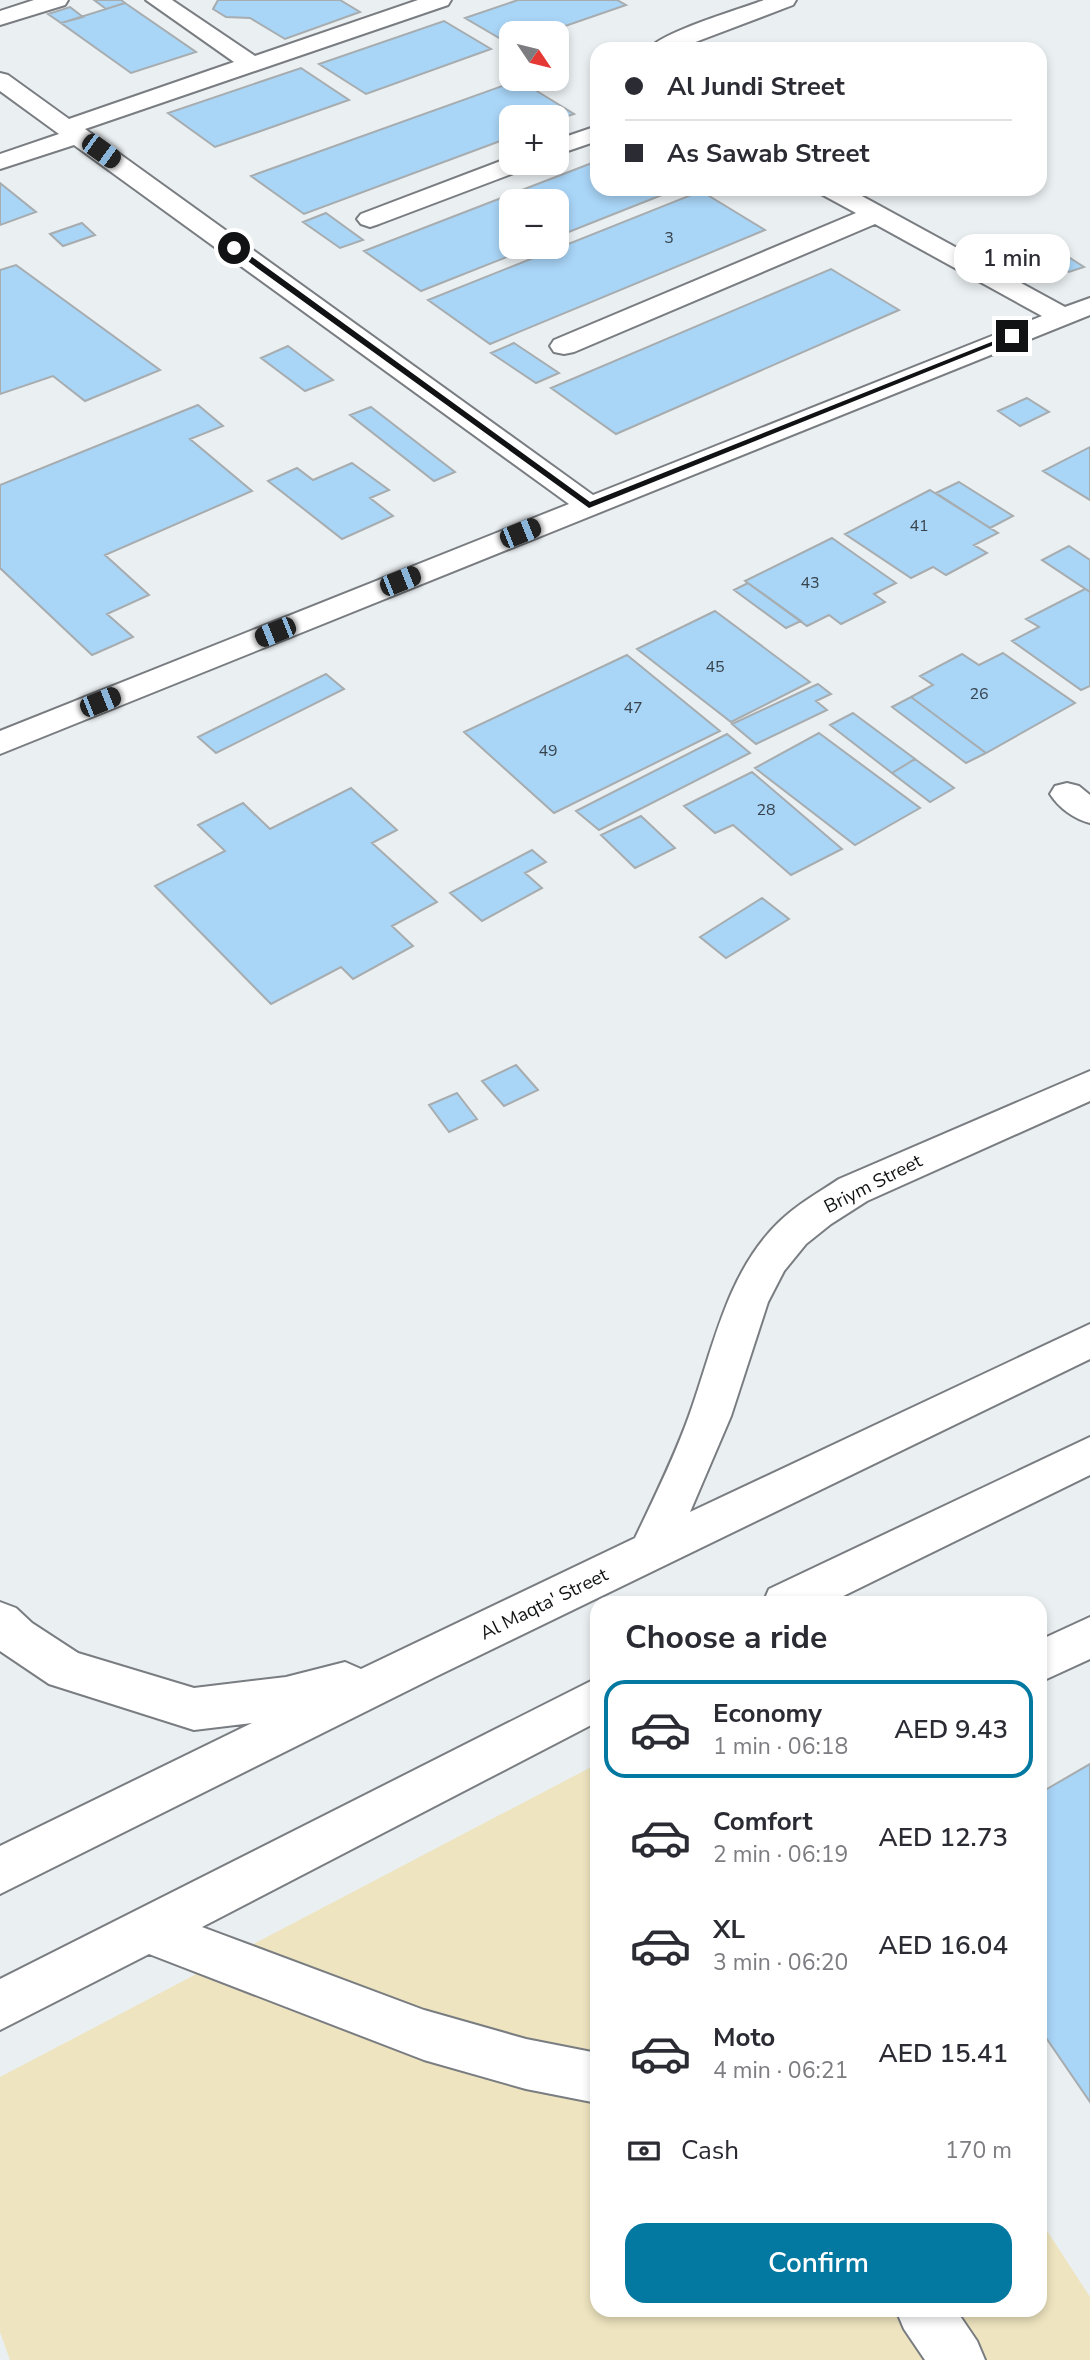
<!DOCTYPE html>
<html lang="en">
<head>
<meta charset="utf-8">
<style>
  body { margin:0; font-family:"Nunito Sans",sans-serif; background:#f2f2f3; color:#2b2b33; height:100vh; display:flex; flex-direction:column; font-size:26px; white-space:nowrap }
  * { box-sizing:border-box; margin:0 }
  p { font-size:23px; color:#7c7c81 }
  .icon { flex:none; width:38px; height:38px; fill:none; stroke:currentColor; stroke-width:2; stroke-linecap:round; stroke-linejoin:round }
  .map { position:relative; flex:1; overflow:hidden }
  .panel { position:absolute; left:590px; top:1596px; width:457px; height:721px; display:flex; flex-direction:column; background:#fff; border-radius:21px; box-shadow:0 4px 10px #0003 }
  .panel>* { flex:none }
  .top-card { position:absolute; left:590px; top:42px; width:457px; height:154px; border-radius:21px; box-shadow:0 4px 10px #0003; display:grid; align-content:center; height:154px; padding:0 35px; background:#fff }
  .needle { width:46px; rotate:125deg }
  .tools { position:absolute; left:499px; top:21px; display:grid; gap:14px }
  .tools a { display:grid; place-items:center; width:70px; height:70px; border-radius:14px; background:#fff; box-shadow:0 4px 10px #0003; font-size:35px }
  .end { position:absolute; width:32px; height:32px; margin:-16px; border:9px solid #111213; background:#fff; box-shadow:0 0 0 4px #fff }
  .from { border-radius:50% }
  .bubble { position:absolute; height:49px; border-radius:21px; background:#fff; box-shadow:0 4px 10px #0003; font-size:23px; font-weight:600; line-height:49px; text-align:center }
  .car { position:absolute; width:21px; height:42px; margin:-21px -10px; border-radius:9px; box-shadow:0 0 5px 2px #0007; background:linear-gradient(#222 24%,#8ab4d8 0 40%,#222 0 76%,#8ab4d8 0 86%,#222 0) }
  .top-card b { display:flex; align-items:center; gap:24px; height:66px; font-size:26px }
  .top-card b+b { border-top:2px solid #e1e1e2 }
  .top-card i { width:18px; height:18px; background:#2b2b33 }
  ul { padding:0; list-style:none }
  li { display:flex; align-items:center; gap:21px; height:98px; margin:0 14px 10px; padding:0 21px; border:4px solid transparent; border-radius:21px }
  li div { flex:1 }
  li b { display:block; font-size:26px }
  li em { font-style:normal; font-weight:600 }
  li.current { border-color:#0378a1 }
  li>.icon { width:63px; height:63px; stroke-width:1.5 }
  h2 { padding:0 35px; font-size:32px; line-height:84px }
  .pay { display:flex; align-items:center; gap:18px; height:77px; padding:0 35px; font-size:26px }
  .pay p { margin-inline-start:auto }
  .action { display:flex; gap:14px; margin-top:auto; padding:14px 35px }
  .action a { flex:1; height:80px; border-radius:21px; background:#0378a1; color:#fff; font-size:28px; font-weight:600; line-height:80px; text-align:center }
  .map>svg:first-child { display:block }
  .sand { fill:#eee4bf }
  .building { fill:#a9d5f7; stroke:#a7acaf; stroke-width:2 }
  .lines { fill:none; stroke-linecap:round; stroke-linejoin:round }
  .minor-casing { stroke:#797d81; stroke-width:4 }
  .minor { fill:#fff; fill-rule:evenodd }
  .route { fill:#111213 }
  .labels { text-anchor:middle; dominant-baseline:central; stroke-width:5; stroke-linejoin:round; paint-order:stroke }
  .number-label { font-size:16px; fill:#37434c }
  .street-label { font-size:19px; fill:#111213; stroke:#fff }
</style>
</head>
<body>
<div class="map">
<svg width="1090" height="2360" viewBox="0 0 1090 2360">
  <rect width="100%" height="100%" fill="#eaeff2"/>
  <path class="sand" d="M 597,1764 L 597,2310 L 1040,2310 L 1040,2220 L 1090,2297 L 1090,2360 L 10,2360 L 0,2332 L 0,2077 Z"/>
  <path class="building" d="M 94,0 L 121,0 L 125,3 L 106,9 Z
    M 218,0 L 340,0 L 360,12 L 285,39 L 250,18 L 226,17 L 213,9 Z
    M 518,0 L 617,0 L 626,5 L 545,33 L 511,33 L 511,45 L 465,18 Z
    M 125,3 L 196,52 L 131,73 L 61,23 Z
    M 70,7 L 83,17 L 61,23 L 48,14 Z
    M 444,21 L 491,49 L 366,94 L 319,64 Z
    M 301,68 L 349,100 L 215,147 L 168,113 Z
    M 519,80 L 574,114 L 556,120 L 556,117 L 511,117 L 511,137 L 304,214 L 251,176 Z
    M 597,161 L 597,189 L 677,189 L 556,237 L 556,201 L 511,201 L 511,247 L 532,247 L 421,291 L 364,251 Z
    M 0,183 L 36,212 L 0,225 Z
    M 701,191 L 765,230 L 490,344 L 428,300 Z
    M 326,213 L 363,240 L 340,248 L 303,222 Z
    M 82,223 L 95,235 L 63,246 L 50,234 Z
    M 1067,256 L 1084,267 L 1069,272 L 1052,261 Z
    M 16,265 L 160,370 L 85,401 L 53,376 L 0,394 L 0,270 Z
    M 831,269 L 899,310 L 616,434 L 551,388 Z
    M 514,343 L 559,373 L 536,383 L 491,353 Z
    M 288,346 L 333,380 L 305,391 L 261,358 Z
    M 1027,398 L 1049,412 L 1020,426 L 998,411 Z
    M 198,405 L 223,426 L 190,439 L 252,491 L 105,555 L 149,595 L 107,614 L 133,637 L 92,655 L 0,568 L 0,485 Z
    M 371,407 L 455,472 L 434,481 L 350,415 Z
    M 1090,447 L 1090,500 L 1043,471 Z
    M 352,463 L 389,490 L 370,498 L 393,516 L 342,539 L 268,481 L 297,468 L 313,480 Z
    M 959,482 L 1013,516 L 990,528 L 936,493 Z
    M 930,490 L 998,533 L 974,545 L 987,553 L 946,575 L 933,567 L 911,578 L 845,534 Z
    M 832,538 L 896,583 L 874,594 L 885,602 L 841,624 L 829,615 L 807,626 L 745,581 Z
    M 1069,546 L 1090,560 L 1090,592 L 1042,560 Z
    M 748,583 L 801,621 L 786,628 L 734,590 Z
    M 1085,589 L 1090,592 L 1090,686 L 1081,690 L 1012,641 L 1039,627 L 1026,619 Z
    M 715,611 L 810,682 L 731,722 L 637,649 Z
    M 1003,653 L 1075,703 L 986,753 L 911,697 L 933,685 L 920,676 L 962,654 L 979,665 Z
    M 627,655 L 720,731 L 554,813 L 464,732 Z
    M 326,674 L 344,689 L 216,753 L 198,737 Z
    M 818,684 L 831,694 L 816,701 L 827,710 L 756,744 L 732,724 Z
    M 911,697 L 986,753 L 966,763 L 892,707 Z
    M 853,713 L 915,759 L 892,773 L 830,725 Z
    M 819,733 L 920,808 L 855,845 L 755,768 Z
    M 727,734 L 750,753 L 599,830 L 576,811 Z
    M 915,759 L 954,788 L 930,802 L 892,773 Z
    M 752,772 L 842,849 L 791,875 L 733,825 L 715,833 L 684,806 Z
    M 351,788 L 397,830 L 372,843 L 437,902 L 392,926 L 413,946 L 353,979 L 341,967 L 271,1004 L 155,886 L 225,851 L 198,825 L 243,803 L 270,829 Z
    M 641,816 L 675,848 L 635,868 L 601,835 Z
    M 532,850 L 546,862 L 525,873 L 542,888 L 482,921 L 450,893 Z
    M 762,898 L 789,919 L 726,958 L 700,937 Z
    M 516,1065 L 538,1090 L 504,1106 L 482,1081 Z
    M 457,1093 L 477,1119 L 449,1132 L 429,1105 Z
    M 1090,1764 L 1090,2102 L 1040,2029 L 1040,1793 Z"/>
  <g class="lines">
    <defs>
      <path id="minor" d="M 34,0 L 68,0 L 65,5 L 0,25 L 0,11 Z
        M 146,0 L 172,0 L 255,56 L 418,0 L 451,0 L 448,5 L 85,129 L 593,495 L 1042,316 L 875,224 L 574,352 L 564,354 L 554,352 L 550,346 L 554,340 L 856,213 L 821,194 L 818,189 L 849,189 L 1065,307 L 1090,298 L 1090,315 L 0,754 L 0,731 L 569,504 L 74,145 L 0,169 L 0,154 L 59,134 L 0,91 L 0,73 L 8,75 L 69,119 L 234,62 Z
        M 764,0 L 796,0 L 793,5 L 677,49 L 649,49 C 661,32 741,9 764,0 Z
        M 597,126 L 597,141 L 556,155 L 556,140 Z
        M 511,157 L 511,163 L 530,163 L 527,168 L 379,224 L 370,227 L 361,224 L 357,219 L 361,214 Z
        M 1067,783 L 1079,786 L 1090,795 L 1090,823 C 1074,819 1059,808 1050,794 L 1055,786 Z
        M 1090,1071 L 1090,1101 L 867,1201 L 831,1224 L 806,1244 L 784,1271 L 768,1302 L 731,1416 L 690,1512 L 1090,1324 L 1090,1359 L 437,1676 L 0,1894 L 0,1846 L 252,1723 L 194,1730 L 49,1684 L 0,1651 L 0,1602 L 16,1608 L 32,1623 L 78,1653 L 194,1688 L 286,1677 L 345,1662 L 361,1669 L 635,1538 C 654,1498 674,1458 689,1416 C 713,1350 726,1274 778,1223 C 796,1205 818,1193 839,1179 Z
        M 1090,1437 L 1090,1475 L 829,1603 L 763,1603 L 769,1589 Z
        M 1090,1617 L 1090,1659 L 1040,1682 L 1040,1640 Z
        M 597,1678 L 597,1722 L 202,1927 L 424,2010 L 526,2039 L 597,2053 L 597,2103 L 526,2089 L 424,2060 L 149,1954 L 0,2030 L 0,1979 Z
        M 896,2310 L 956,2310 L 977,2341 L 985,2360 L 925,2360 L 904,2329 Z"/>
    </defs>
    <use href="#minor" class="minor-casing"/>
    <use href="#minor" class="minor"/>
  </g>
  <path class="route" d="M 231,246 L 237,246 L 590,502 L 1009,335 L 1016,336 L 589,508 L 231,249 Z"/>
  <g class="labels">
    <g class="number-label">
      <text x="669" y="238">3</text>
      <text x="919" y="526">41</text>
      <text x="810" y="583">43</text>
      <text x="715" y="667">45</text>
      <text x="979" y="694">26</text>
      <text x="633" y="708">47</text>
      <text x="548" y="751">49</text>
      <text x="766" y="810">28</text>
    </g>
    <g class="street-label">
      <text transform="translate(873 1184) rotate(-27)">Briym Street</text>
      <text transform="translate(544 1604) rotate(-26)">Al Maqta' Street</text>
    </g>
  </g>
</svg>
<div class="tools">
<a><svg class="needle" viewBox="-14 -14 28 28"><path d="M0-13l5 13h-10z" fill="#e53935"/><path d="M0 13l5-13h-10z" fill="#7c7c81"/></svg></a>
<a>+</a>
<a>−</a>
</div>
<i class="end from" style="left:234px;top:248px"></i>
<i class="end" style="left:1012px;top:336px"></i>
<div class="bubble" style="left:954px;top:234px;width:116px">1 min</div>
<i class="car" style="left:101px;top:151px;rotate:126deg"></i>
<i class="car" style="left:520px;top:533px;rotate:68deg"></i>
<i class="car" style="left:400px;top:581px;rotate:68deg"></i>
<i class="car" style="left:275px;top:632px;rotate:248deg"></i>
<i class="car" style="left:100px;top:702px;rotate:68deg"></i>
<div class="top-card">
<b><i class="from"></i>Al Jundi Street</b>
<b><i></i>As Sawab Street</b>
</div>
<section class="panel">
<h2>Choose a ride</h2>
<ul>
<li class="current"><svg class="icon" aria-label="car" viewBox="0 0 24 24"><path d="M5 17H2v-5l4-1 3-4h7l3 4 3 1v5h-3M9 17h6M6 11h13"/><circle cx="7" cy="17" r="2"/><circle cx="17" cy="17" r="2"/></svg><div><b>Economy</b><p>1 min · 06:18</p></div><em>AED 9.43</em></li>
<li><svg class="icon" aria-label="car" viewBox="0 0 24 24"><path d="M5 17H2v-5l4-1 3-4h7l3 4 3 1v5h-3M9 17h6M6 11h13"/><circle cx="7" cy="17" r="2"/><circle cx="17" cy="17" r="2"/></svg><div><b>Comfort</b><p>2 min · 06:19</p></div><em>AED 12.73</em></li>
<li><svg class="icon" aria-label="car" viewBox="0 0 24 24"><path d="M5 17H2v-5l4-1 3-4h7l3 4 3 1v5h-3M9 17h6M6 11h13"/><circle cx="7" cy="17" r="2"/><circle cx="17" cy="17" r="2"/></svg><div><b>XL</b><p>3 min · 06:20</p></div><em>AED 16.04</em></li>
<li><svg class="icon" aria-label="car" viewBox="0 0 24 24"><path d="M5 17H2v-5l4-1 3-4h7l3 4 3 1v5h-3M9 17h6M6 11h13"/><circle cx="7" cy="17" r="2"/><circle cx="17" cy="17" r="2"/></svg><div><b>Moto</b><p>4 min · 06:21</p></div><em>AED 15.41</em></li>
</ul>
<div class="pay"><svg class="icon" aria-label="cash" viewBox="0 0 24 24"><path d="M3 7h18v10H3z"/><circle cx="12" cy="12" r="2"/></svg>Cash<p>170 m</p></div>
<div class="action"><a>Confirm</a></div>
</section>
</div>
</body>
</html>
